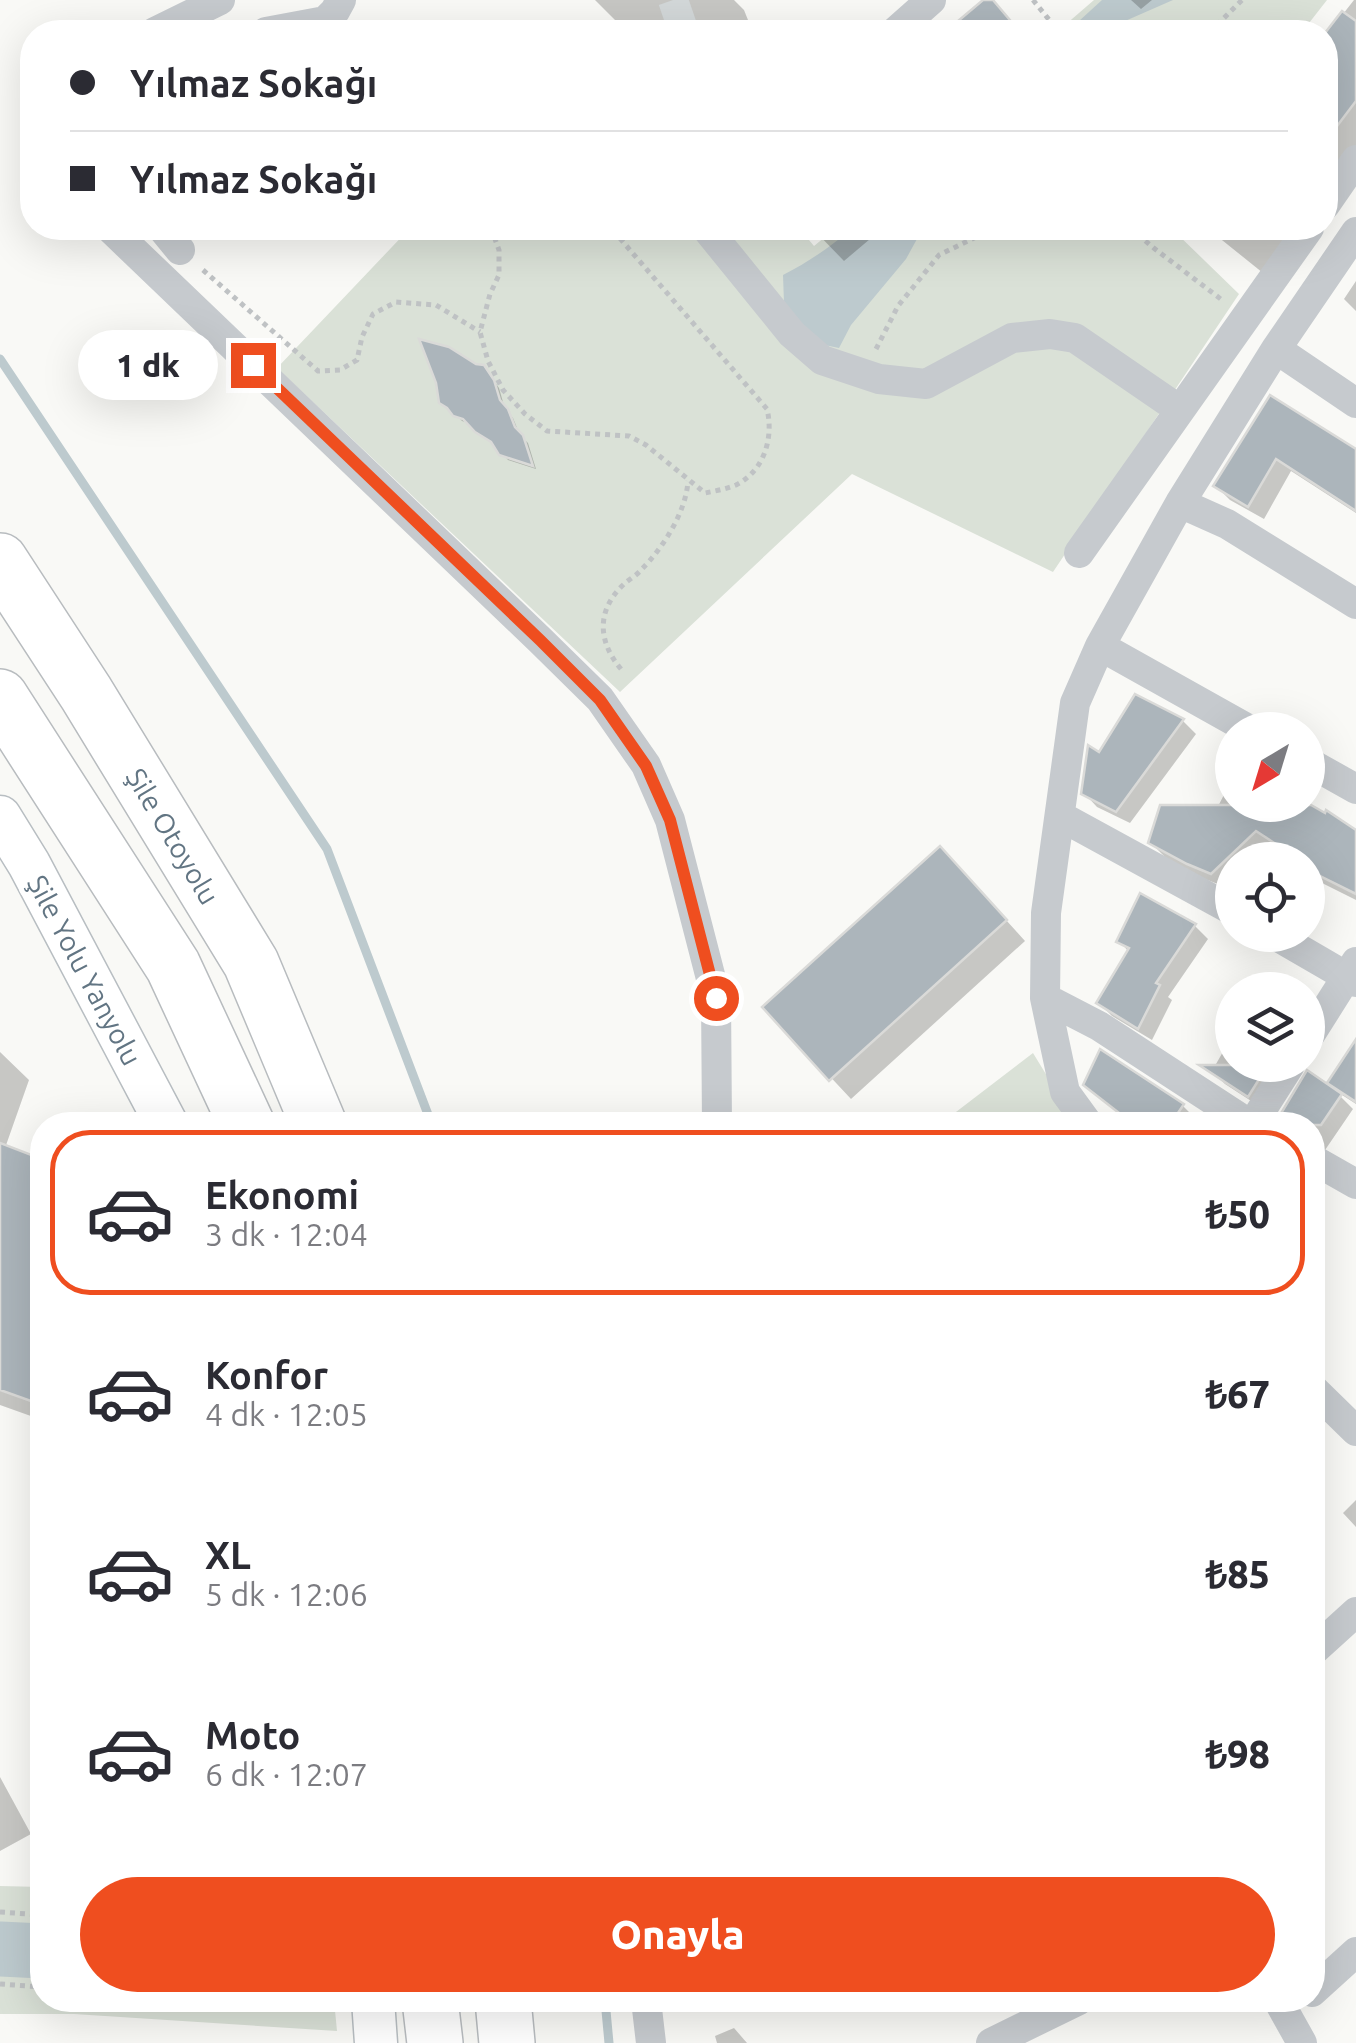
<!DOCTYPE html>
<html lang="tr">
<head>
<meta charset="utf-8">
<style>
  body { margin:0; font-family:Ubuntu,sans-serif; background:#f7f7f7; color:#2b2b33; height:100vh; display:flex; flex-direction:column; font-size:38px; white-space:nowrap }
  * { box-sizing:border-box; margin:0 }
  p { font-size:32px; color:#7c7c81 }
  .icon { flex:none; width:55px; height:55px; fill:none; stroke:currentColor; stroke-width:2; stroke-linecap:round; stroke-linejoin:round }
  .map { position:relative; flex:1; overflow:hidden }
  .side { position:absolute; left:30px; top:1112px; width:1295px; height:900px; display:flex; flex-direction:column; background:#fff; border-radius:40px; box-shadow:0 10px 40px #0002 }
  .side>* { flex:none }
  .hud { position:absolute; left:20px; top:20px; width:1318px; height:220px; border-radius:40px; box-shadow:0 10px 40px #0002; display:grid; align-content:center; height:220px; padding:0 50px; background:#fff }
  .needle { width:65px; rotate:218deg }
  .fabs { position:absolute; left:1215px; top:712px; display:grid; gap:20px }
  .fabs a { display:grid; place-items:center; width:110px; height:110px; border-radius:50%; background:#fff; box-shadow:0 10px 40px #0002; font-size:50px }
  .end { position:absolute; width:45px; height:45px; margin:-22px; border:12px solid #ef4e1f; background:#fff; box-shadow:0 0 0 5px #fff }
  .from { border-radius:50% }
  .bubble { position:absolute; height:70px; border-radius:35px; background:#fff; box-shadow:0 10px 40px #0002; font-size:32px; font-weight:800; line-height:70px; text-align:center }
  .hud b { display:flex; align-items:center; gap:35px; height:95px; font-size:38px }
  .hud b+b { border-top:2px solid #e1e1e2 }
  .hud i { width:25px; height:25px; background:#2b2b33 }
  ul { padding:18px 0 0; list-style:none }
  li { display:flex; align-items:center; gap:30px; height:165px; margin:0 20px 15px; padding:0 30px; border:5px solid transparent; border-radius:40px }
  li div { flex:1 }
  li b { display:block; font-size:38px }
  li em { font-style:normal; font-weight:800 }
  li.active { border-color:#ef4e1f }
  li>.icon { width:90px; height:90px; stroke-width:1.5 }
  .button { display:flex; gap:20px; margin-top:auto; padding:20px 50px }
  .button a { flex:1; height:115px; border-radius:60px; background:#ef4e1f; color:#fff; font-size:40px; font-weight:800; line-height:115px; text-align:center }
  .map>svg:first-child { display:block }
  .green { fill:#dae1d7 }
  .water { fill:#bdcace }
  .shadow { fill:#0003 }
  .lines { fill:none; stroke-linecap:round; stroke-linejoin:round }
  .stream { stroke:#bdcace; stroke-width:9 }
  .river { stroke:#bdcace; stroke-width:55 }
  .building { fill:#acb5bb; stroke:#dadad8; stroke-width:2.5 }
  .street-tunnel { stroke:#d3d8d9; stroke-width:30; stroke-dasharray:30 15; stroke-linecap:butt }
  .secondary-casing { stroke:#b8bec2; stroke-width:45 }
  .highway-casing { stroke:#b8bcbf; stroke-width:58 }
  .path { stroke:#bfc2c4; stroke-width:5; stroke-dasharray:5 5; stroke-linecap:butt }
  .street { stroke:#c6cace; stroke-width:30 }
  .secondary { stroke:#fff; stroke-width:42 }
  .highway { stroke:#fff; stroke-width:55 }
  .route { stroke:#ef4e1f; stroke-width:12 }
  .labels { text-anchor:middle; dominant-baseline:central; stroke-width:10; stroke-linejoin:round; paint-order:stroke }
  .street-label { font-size:28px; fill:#627583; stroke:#fff }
</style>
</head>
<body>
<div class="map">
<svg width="1356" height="2043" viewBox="0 0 1356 2043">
  <rect width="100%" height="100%" fill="#f9f9f6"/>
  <path class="green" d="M 1094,0 L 1327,0 L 1302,32 L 1057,32 Z
    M 410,228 L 799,228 L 814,246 L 836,228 L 1171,228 L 1239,294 L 1053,572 L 852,474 L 620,692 L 277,368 Z
    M 1033,1053 L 1077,1125 L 939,1125 Z
    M 0,1886 L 42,1887 L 42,2000 L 334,2000 L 337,2031 L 74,2014 L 0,2014 Z"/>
  <path class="water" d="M 1102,0 L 1173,0 L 1100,32 L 1067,32 Z
    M 853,228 L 923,228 L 906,259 L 851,325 L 839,348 L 815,343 L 784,303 L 783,275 C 809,262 831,246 853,228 Z"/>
  <path class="shadow" d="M 595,0 L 734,0 L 744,10 L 748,20 L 748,32 L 627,32 Z
    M 1131,0 L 1152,0 L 1141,9 Z
    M 1354,0 L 1356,0 L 1356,162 L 1325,202 L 1325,37 Z
    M 812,228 L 883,228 L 844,261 Z
    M 1207,228 L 1305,228 L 1268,277 Z
    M 1356,281 L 1356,311 L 1344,299 Z
    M 489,374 L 499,388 L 505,409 L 513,418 L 520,435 L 528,443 L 536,469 L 508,460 L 495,444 L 471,424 L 462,421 L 453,411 Z
    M 1270,398 L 1356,451 L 1356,513 L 1291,471 L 1264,519 L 1230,500 L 1216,486 Z
    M 1136,698 L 1183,721 L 1196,734 L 1130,823 L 1097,807 L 1084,793 L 1100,755 Z
    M 1232,779 L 1232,805 L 1306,805 L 1356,833 L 1356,900 L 1318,881 L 1308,870 L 1308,860 L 1296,860 L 1273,845 L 1257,860 L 1232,860 L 1232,884 L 1228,888 L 1205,879 L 1166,858 L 1150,842 L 1208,826 Z
    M 960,869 L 1025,941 L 851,1099 L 766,1008 Z
    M 1195,926 L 1208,939 L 1168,997 L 1172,1000 L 1152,1040 L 1112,1016 L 1099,1003 L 1129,952 L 1119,941 Z
    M 1274,973 L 1304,990 L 1266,990 Z
    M 1308,992 L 1326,1008 L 1308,1037 Z
    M 1232,1036 L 1232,1065 L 1290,1065 L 1262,1108 L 1225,1084 L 1212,1071 Z
    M 1356,1049 L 1356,1104 L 1342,1095 L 1341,1097 L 1353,1109 L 1323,1153 L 1312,1157 L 1312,1125 L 1277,1125 L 1341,1094 L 1330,1083 Z
    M 0,1052 L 29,1080 L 5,1148 L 42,1161 L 42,1420 L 0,1405 Z
    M 1101,1053 L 1183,1106 L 1196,1119 L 1192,1125 L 1116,1125 L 1121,1114 Z
    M 1356,1500 L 1356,1527 L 1343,1513 Z
    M 0,1777 L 31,1834 L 0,1851 Z
    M 734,2028 L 747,2043 L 717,2043 L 715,2036 Z"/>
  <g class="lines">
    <path class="stream" d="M 0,359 L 327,849 L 432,1125
      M 605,2000 L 609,2043"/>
    <path class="river" d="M 0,1949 L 42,1951"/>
  </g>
  <path class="building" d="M 983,0 L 993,0 L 1020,32 L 945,32 Z
    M 1342,11 L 1356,21 L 1356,101 L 1325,142 L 1325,33 Z
    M 419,339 L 449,347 L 476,364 L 484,365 L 494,380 L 500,400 L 508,409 L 515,427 L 523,435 L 533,466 L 499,455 L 491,442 L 475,432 L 463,419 L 453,416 L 447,408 L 439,403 L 436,383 Z
    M 1270,395 L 1356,449 L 1356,511 L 1276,459 L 1248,507 L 1213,486 Z
    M 1135,694 L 1184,719 L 1116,812 L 1081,794 L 1088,745 L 1099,752 Z
    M 1160,805 L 1311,805 L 1325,813 L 1326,810 L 1356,830 L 1356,894 L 1308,870 L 1308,860 L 1300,860 L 1256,831 L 1211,874 L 1187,864 L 1148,843 Z
    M 940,846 L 1007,920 L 829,1081 L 762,1007 Z
    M 1140,893 L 1196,924 L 1156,983 L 1160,985 L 1138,1029 L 1096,1003 L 1129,948 L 1116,942 Z
    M 1356,1039 L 1356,1102 L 1327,1083 Z
    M 1100,1049 L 1184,1104 L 1170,1125 L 1109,1125 L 1119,1113 L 1083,1085 Z
    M 1199,1065 L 1268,1065 L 1248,1097 Z
    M 1307,1070 L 1342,1094 L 1321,1125 L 1274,1125 Z
    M 0,1143 L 42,1159 L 42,1405 L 0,1390 Z"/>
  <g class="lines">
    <path class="street-tunnel" d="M 673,0 L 684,32"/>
    <defs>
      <path id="secondary" d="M 0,817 L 29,864 L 167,1125
        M 373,2000 L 376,2043"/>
      <path id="highway" d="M 0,561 L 86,693 L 251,963 L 319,1125
        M 0,697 L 173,966 L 247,1125
        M 430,2000 L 435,2043
        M 503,2000 L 507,2043"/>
    </defs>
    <use href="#secondary" class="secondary-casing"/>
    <use href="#highway" class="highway-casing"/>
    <path class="path" d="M 1033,0 L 1059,32
      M 1210,32 L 1242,0
      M 491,228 L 499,250 L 499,275 L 490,294 L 480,332 L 488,361 L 503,390 L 525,414 L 547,431 L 629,436 L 646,445 L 705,493 C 715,491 726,489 736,485 C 764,471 774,438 767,409 L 611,228
      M 1130,228 L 1155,249 L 1222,300
      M 203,270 L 318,371 L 340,370 L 357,360 L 362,337 L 373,314 L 396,302 L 436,305 L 480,332
      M 876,349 L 898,306 L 939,255 L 976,237 L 1020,232 L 1027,228
      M 621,669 C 598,642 596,611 623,585 C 628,580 636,576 641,570 C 663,548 686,512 688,481
      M 0,1912 L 42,1915
      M 0,1984 L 42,1987
      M 260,2000 L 312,2003"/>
    <path class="street" d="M 155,32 L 220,0
      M 266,32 L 325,21 L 335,11 L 341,0
      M 895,32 L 931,0
      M 1325,205 L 1356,160
      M 110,228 L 540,640 L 600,699 L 646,765 L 670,820 L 716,998 L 717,1125
      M 162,228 L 180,250
      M 706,228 L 792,334 L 822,360 L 879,379 L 926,384 L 1012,338 L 1050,334 L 1075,338 L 1180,410
      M 1276,349 L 1356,403
      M 1180,503 L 1227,524 L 1356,604
      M 1079,553 L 1309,228
      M 1100,646 L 1250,730
      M 1308,762 L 1356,789
      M 1060,816 L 1232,910
      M 1275,935 L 1356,982
      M 1045,998 L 1099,1026 L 1251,1125
      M 1308,1038 L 1356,962
      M 1089,1125 L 1065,1092 L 1045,998 L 1046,913 L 1075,703 L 1100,646 L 1180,503 L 1276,349 L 1356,232
      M 1252,1125 L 1290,1065
      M 1312,1159 L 1356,1184
      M 1312,1388 L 1356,1431
      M 1312,1652 L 1356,1612
      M 1312,1992 L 1356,1952
      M 646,2000 L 651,2043
      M 1278,2000 L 1302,2043
      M 991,2043 L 1079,2000"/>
    <use href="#secondary" class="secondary"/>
    <use href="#highway" class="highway"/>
  </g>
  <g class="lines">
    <path class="route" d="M 253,365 L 540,640 L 600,700 L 646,766 L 670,820 L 716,998"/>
  </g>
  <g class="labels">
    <g class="street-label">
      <text transform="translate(173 836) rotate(59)">Şile Otoyolu</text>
      <text transform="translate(85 970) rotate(62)">Şile Yolu Yanyolu</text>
    </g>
  </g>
</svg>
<div class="fabs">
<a><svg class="needle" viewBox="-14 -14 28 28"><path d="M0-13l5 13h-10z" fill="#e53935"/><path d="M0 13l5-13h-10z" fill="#7c7c81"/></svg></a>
<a><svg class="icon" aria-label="locate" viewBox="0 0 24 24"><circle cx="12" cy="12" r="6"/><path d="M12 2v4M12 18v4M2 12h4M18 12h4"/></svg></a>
<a><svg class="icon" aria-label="layers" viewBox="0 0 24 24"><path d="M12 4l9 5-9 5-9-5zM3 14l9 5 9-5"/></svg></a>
</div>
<i class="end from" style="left:716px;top:998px"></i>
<i class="end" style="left:253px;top:365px"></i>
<div class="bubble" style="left:78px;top:330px;width:140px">1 dk</div>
<div class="hud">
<b><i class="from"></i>Yılmaz Sokağı</b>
<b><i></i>Yılmaz Sokağı</b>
</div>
<section class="side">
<ul>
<li class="active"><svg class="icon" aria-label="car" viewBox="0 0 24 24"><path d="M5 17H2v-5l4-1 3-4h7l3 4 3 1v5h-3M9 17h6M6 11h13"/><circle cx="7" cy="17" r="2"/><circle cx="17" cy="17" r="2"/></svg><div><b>Ekonomi</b><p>3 dk · 12:04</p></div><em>₺50</em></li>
<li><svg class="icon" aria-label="car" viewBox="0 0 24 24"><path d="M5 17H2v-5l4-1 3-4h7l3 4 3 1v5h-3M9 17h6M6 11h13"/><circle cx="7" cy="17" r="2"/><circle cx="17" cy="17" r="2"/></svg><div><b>Konfor</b><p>4 dk · 12:05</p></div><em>₺67</em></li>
<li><svg class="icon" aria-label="car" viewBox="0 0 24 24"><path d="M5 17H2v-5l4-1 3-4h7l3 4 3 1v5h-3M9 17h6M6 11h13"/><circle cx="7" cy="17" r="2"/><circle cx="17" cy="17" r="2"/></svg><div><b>XL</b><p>5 dk · 12:06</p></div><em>₺85</em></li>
<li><svg class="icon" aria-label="car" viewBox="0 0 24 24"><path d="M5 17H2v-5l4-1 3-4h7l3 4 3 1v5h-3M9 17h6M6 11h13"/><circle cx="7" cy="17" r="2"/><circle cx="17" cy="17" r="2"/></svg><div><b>Moto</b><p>6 dk · 12:07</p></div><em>₺98</em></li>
</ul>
<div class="button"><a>Onayla</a></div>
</section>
</div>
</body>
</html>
